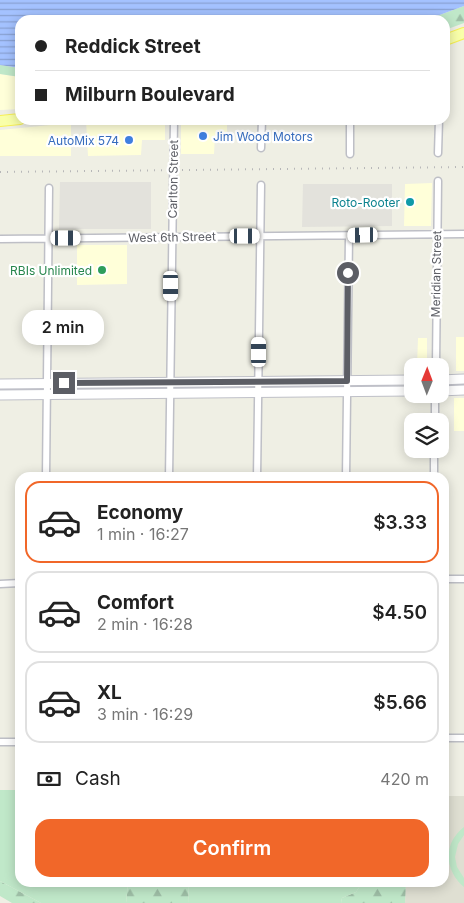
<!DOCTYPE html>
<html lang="en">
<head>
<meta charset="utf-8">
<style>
  body { margin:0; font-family:Inter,sans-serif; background:#f6f6f6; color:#222; height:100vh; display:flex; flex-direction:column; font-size:19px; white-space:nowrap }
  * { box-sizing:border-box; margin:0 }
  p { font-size:16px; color:#767676 }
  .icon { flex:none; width:28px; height:28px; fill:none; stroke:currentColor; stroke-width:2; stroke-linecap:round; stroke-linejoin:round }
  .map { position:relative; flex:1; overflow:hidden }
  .drawer { position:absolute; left:15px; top:472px; width:434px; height:415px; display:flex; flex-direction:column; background:#fff; border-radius:15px; box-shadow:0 2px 12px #0003 }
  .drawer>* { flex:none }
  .top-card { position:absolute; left:15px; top:15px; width:435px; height:110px; border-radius:15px; box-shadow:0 2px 12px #0003; display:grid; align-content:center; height:110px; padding:0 20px; background:#fff }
  .needle { width:32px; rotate:1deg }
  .fabs { position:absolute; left:404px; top:358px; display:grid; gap:10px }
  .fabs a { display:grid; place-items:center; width:45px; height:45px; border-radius:10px; background:#fff; box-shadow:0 2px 12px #0003; font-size:25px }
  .end { position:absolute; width:22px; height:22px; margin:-11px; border:6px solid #5c5e65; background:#fff; box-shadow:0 0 0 2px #fff }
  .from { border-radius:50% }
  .bubble { position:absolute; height:35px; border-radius:15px; background:#fff; box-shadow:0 2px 12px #0003; font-size:16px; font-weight:600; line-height:35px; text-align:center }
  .car { position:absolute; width:15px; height:30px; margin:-15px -8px; border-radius:6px; box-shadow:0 0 4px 1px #0007; background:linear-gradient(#fff 24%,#345 0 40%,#fff 0 76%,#345 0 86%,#fff 0) }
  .top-card b { display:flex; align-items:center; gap:18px; height:48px; font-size:19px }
  .top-card b+b { border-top:1px solid #e0e0e0 }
  .top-card i { width:12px; height:12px; background:#222 }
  ul { padding:9px 0 0; list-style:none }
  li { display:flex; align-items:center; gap:15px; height:82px; margin:0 10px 8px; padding:0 10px; border:2px solid #e0e0e0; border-radius:15px }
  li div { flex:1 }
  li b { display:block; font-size:19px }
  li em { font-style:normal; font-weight:600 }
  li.active { border-color:#f16729 }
  li>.icon { width:45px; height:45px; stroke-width:1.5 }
  .pay { display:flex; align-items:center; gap:12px; height:55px; padding:0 20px; font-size:19px }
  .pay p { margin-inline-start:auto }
  .primary-button { display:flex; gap:10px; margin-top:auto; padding:10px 20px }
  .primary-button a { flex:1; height:58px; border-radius:15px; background:#f16729; color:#fff; font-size:20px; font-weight:600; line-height:58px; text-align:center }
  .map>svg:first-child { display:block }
  .commercial { fill:#ffffd9 }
  .industrial { fill:#e3e2dc }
  .education { fill:#dfdfd2 }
  .forest { fill:url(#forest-firs) }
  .green { fill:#c0e8c9 }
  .water { fill:url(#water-rules) }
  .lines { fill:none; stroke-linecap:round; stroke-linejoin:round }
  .street-casing { stroke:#bebfc6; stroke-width:9 }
  .secondary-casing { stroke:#bfc0c8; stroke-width:11 }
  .primary-casing { stroke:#f7f055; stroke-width:12 }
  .street { stroke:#fff; stroke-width:6 }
  .secondary { stroke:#fff; stroke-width:9 }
  .primary { stroke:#f9ffa9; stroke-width:10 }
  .rail { stroke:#b7b7b8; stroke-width:2; stroke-dasharray:1 6; stroke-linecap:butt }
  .route { stroke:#5c5e65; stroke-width:6 }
  .shop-dot { fill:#3f7fe0; stroke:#fff; stroke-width:2 }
  .culture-dot { fill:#0f9aa8; stroke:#fff; stroke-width:2 }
  .leisure-dot { fill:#2e9e5b; stroke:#fff; stroke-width:2 }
  .labels { text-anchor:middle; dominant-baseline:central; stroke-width:4.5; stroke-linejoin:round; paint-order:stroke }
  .shop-label { font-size:12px; fill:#366cbe; stroke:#fff; text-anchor:start }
  .street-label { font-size:12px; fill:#5c5e65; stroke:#fff }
  .culture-label { font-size:12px; fill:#0d838f; stroke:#fff; text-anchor:end }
  .leisure-label { font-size:12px; fill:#27864d; stroke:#fff; text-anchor:end }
</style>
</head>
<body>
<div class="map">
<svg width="464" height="903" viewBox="0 0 464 903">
  <defs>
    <pattern id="forest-firs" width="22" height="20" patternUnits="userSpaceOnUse" patternTransform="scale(1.25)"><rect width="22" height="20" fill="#c0e8c9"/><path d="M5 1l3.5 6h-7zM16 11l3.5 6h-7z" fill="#9fbfa7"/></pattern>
    <pattern id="water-rules" width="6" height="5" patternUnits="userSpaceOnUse" patternTransform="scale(1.25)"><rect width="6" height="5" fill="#a4c2ff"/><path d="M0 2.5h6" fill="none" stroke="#89a1d2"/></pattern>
  </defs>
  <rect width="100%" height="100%" fill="#efefe4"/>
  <path class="commercial" d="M 0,74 L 20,77 L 20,109 L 0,110 Z
    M 96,120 L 165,120 L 165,140 L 142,140 L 141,155 L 88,156 L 86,121 Z
    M 181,120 L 227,120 L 227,136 L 215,136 L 214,154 L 181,154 Z
    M 71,123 L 71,156 L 0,156 L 0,130 Z
    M 432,183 L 431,226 L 404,226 L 405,184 Z
    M 77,245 L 127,245 L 127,284 L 77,285 Z
    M 456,337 L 464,337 L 464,371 L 456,371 Z
    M 418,338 L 427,338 L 427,366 L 417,366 Z
    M 454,398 L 464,398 L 464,431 L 454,431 Z"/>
  <path class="industrial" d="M 60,182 L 151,182 L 151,229 L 59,229 Z
    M 303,184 L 392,184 L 392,226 L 302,227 Z"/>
  <path class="education" d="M 444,796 L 464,796 L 464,903 L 405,903 L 406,883 L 444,882 Z"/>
  <path class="forest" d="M 464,6 L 464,23 L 445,30 L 445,20 L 426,20 Z
    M 0,65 L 20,68 L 20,77 L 0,74 Z
    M 0,881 L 41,903 L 12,903 L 0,896 Z
    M 128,883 L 188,883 L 189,903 L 126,903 Z
    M 362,883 L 406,883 L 405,903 L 341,903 L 342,898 L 356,892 Z"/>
  <path class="green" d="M 0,790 L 20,790 L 20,882 L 128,883 L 126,903 L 41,903 L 0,881 Z
    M 464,827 L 464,835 L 458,844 L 455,857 L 457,867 L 464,878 L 464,887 C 444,870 443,843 464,827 Z
    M 188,883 L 188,882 L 362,883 L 356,892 L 342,898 L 341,903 L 189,903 Z"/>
  <path class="water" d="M 0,0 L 464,0 L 464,6 L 426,20 L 20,20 L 20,68 L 0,65 Z"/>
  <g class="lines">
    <defs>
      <path id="street" d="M 261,148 L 262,120
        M 438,153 L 439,120
        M 350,154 L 350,120
        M 0,239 L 464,234
        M 436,366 L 438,181
        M 435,421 L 435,394
        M 46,478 L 49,188
        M 169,478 L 174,120
        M 257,478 L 261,185
        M 346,478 L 349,236
        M 434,478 L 434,449
        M 444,579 L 464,579
        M 0,584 L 20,583
        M 444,738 L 464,738
        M 0,742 L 20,742"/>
      <path id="secondary" d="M 440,380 L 464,379
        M 0,384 L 412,380
        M 440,391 L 464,390
        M 0,395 L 412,391"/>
      <path id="primary" d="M 445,40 L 464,33
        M 0,121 L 20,119"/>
    </defs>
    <use href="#street" class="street-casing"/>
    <use href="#secondary" class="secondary-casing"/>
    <use href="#primary" class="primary-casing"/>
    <use href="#street" class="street"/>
    <use href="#secondary" class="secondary"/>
    <use href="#primary" class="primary"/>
    <path class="rail" d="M 0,172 L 464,167"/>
  </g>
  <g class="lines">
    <path class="route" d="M 64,383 L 347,381 L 348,273"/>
  </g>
  <g class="shop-dot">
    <circle cx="203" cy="136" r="5"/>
    <circle cx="129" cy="140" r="5"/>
  </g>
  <circle class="culture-dot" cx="410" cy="202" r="5"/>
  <circle class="leisure-dot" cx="102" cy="270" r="5"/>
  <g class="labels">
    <g class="shop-label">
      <text x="213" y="136">Jim Wood Motors</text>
      <text x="119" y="140" text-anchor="end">AutoMix 574</text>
    </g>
    <g class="street-label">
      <text transform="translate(173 179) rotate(-89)">Carlton Street</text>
      <text transform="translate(172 237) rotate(-1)">West 6th Street</text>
      <text transform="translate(436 274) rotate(-89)">Meridian Street</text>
    </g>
    <g class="culture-label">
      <text x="400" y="202">Roto-Rooter</text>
    </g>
    <g class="leisure-label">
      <text x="92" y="270">RBIs Unlimited</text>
    </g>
  </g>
</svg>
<div class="fabs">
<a><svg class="needle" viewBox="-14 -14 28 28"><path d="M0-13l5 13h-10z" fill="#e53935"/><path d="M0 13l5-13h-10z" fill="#767676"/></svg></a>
<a><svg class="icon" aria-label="layers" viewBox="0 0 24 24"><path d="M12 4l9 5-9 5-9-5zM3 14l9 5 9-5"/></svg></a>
</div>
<i class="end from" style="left:348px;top:273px"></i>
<i class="end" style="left:64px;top:383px"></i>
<div class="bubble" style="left:22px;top:310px;width:82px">2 min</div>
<i class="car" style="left:363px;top:235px;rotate:269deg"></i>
<i class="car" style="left:245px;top:236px;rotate:90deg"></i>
<i class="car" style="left:66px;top:238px;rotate:90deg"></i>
<i class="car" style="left:171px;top:286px;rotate:180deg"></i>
<i class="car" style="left:259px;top:352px;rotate:0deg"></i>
<div class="top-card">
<b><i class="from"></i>Reddick Street</b>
<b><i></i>Milburn Boulevard</b>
</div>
<section class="drawer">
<ul>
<li class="active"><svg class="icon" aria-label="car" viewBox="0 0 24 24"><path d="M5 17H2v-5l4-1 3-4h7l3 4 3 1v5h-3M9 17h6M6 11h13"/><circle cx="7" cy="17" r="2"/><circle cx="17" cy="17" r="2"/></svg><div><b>Economy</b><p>1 min · 16:27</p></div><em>$3.33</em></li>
<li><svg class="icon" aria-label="car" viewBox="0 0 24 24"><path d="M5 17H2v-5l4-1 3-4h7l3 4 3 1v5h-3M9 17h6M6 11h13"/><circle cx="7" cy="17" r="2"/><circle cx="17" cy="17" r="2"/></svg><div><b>Comfort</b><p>2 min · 16:28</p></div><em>$4.50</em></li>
<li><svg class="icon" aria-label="car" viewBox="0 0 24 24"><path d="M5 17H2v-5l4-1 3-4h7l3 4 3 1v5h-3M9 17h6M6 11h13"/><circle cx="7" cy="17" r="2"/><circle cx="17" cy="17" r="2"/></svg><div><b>XL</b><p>3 min · 16:29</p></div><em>$5.66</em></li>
</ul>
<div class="pay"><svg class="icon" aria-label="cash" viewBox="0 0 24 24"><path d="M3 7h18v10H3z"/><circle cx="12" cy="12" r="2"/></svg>Cash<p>420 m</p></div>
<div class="primary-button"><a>Confirm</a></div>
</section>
</div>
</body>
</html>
